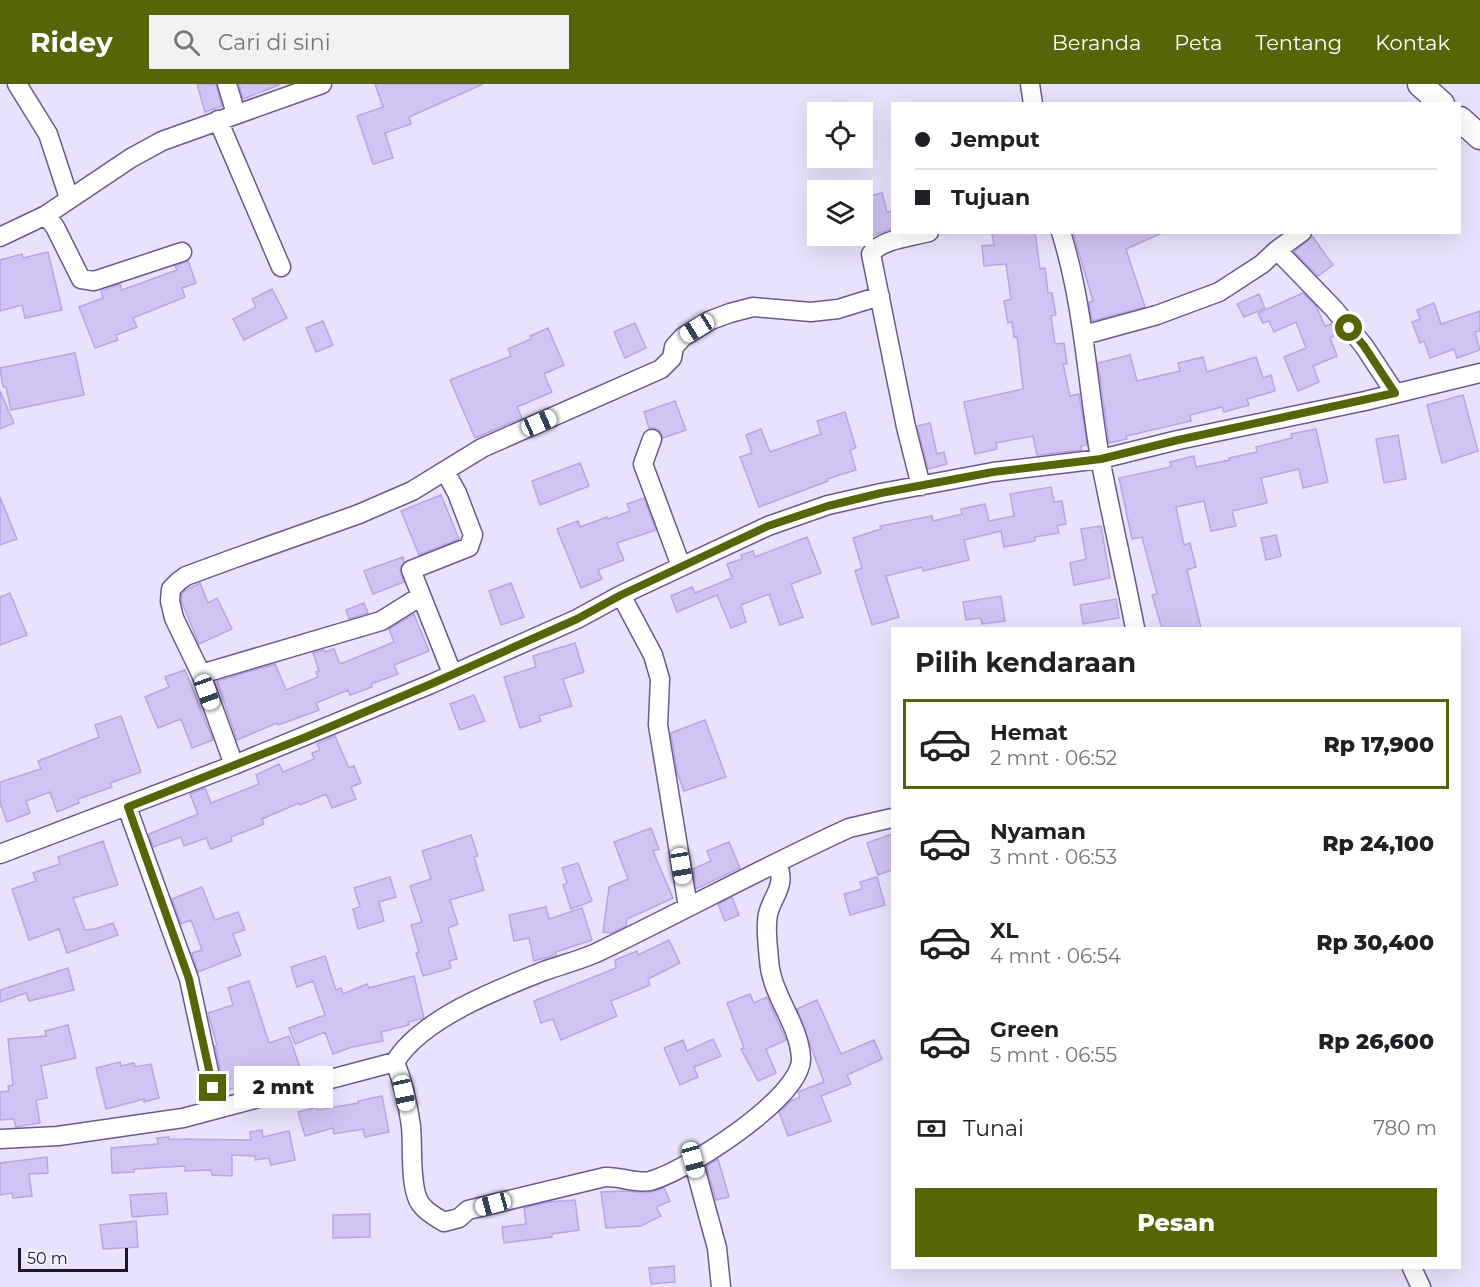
<!DOCTYPE html>
<html lang="id">
<head>
<meta charset="utf-8">
<style>
  body { margin:0; font-family:Montserrat,sans-serif; background:#f2f2f2; color:#202124; height:100vh; display:flex; flex-direction:column; font-size:22px; white-space:nowrap }
  * { box-sizing:border-box; margin:0 }
  p { font-size:20px; color:#757577 }
  .icon { flex:none; width:33px; height:33px; fill:none; stroke:currentColor; stroke-width:2; stroke-linecap:round; stroke-linejoin:round }
  .map { position:relative; flex:1; overflow:hidden }
  .side { position:absolute; left:891px; top:543px; width:570px; height:642px; display:flex; flex-direction:column; background:#fff; border-radius:0px; box-shadow:0 6px 24px #0002 }
  .side>* { flex:none }
  .banner { position:absolute; left:891px; top:18px; width:570px; height:132px; border-radius:0px; box-shadow:0 6px 24px #0002; display:grid; align-content:center; height:132px; padding:0 24px; background:#fff }
  .fabs { position:absolute; left:807px; top:18px; display:grid; gap:12px }
  .fabs a { display:grid; place-items:center; width:66px; height:66px; border-radius:0px; background:#fff; box-shadow:0 6px 24px #0002; font-size:30px }
  .scale { position:absolute; left:18px; bottom:15px; width:110px; box-sizing:border-box; padding-left:6px; border:3px solid #1c152b; border-top:0; font-size:16px; line-height:21px; white-space:nowrap; color:#1c152b; -webkit-text-stroke:4px #f5f2ff; paint-order:stroke }
  .end { position:absolute; width:27px; height:27px; margin:-14px; border:8px solid #576407; background:#fff; box-shadow:0 0 0 3px #fff }
  .from { border-radius:50% }
  .bubble { position:absolute; height:42px; border-radius:0px; background:#fff; box-shadow:0 6px 24px #0002; font-size:20px; font-weight:800; line-height:42px; text-align:center }
  .car { position:absolute; width:18px; height:36px; margin:-18px -9px; border-radius:8px; box-shadow:0 0 4px 2px #0007; background:linear-gradient(#fff 24%,#345 0 40%,#fff 0 76%,#345 0 86%,#fff 0) }
  .banner b { display:flex; align-items:center; gap:21px; height:57px; font-size:22px }
  .banner b+b { border-top:2px solid #e0e0e0 }
  .banner i { width:15px; height:15px; background:#202124 }
  ul { padding:0; list-style:none }
  li { display:flex; align-items:center; gap:18px; height:90px; margin:0 12px 9px; padding:0 12px; border:3px solid transparent; border-radius:0px }
  li div { flex:1 }
  li b { display:block; font-size:22px }
  li em { font-style:normal; font-weight:800 }
  li.on { border-color:#576407 }
  li>.icon { width:54px; height:54px; stroke-width:1.5 }
  h2 { padding:0 24px; font-size:27px; line-height:72px }
  .pay { display:flex; align-items:center; gap:15px; height:66px; padding:0 24px; font-size:22px }
  .pay p { margin-inline-start:auto }
  .button { display:flex; gap:12px; margin-top:auto; padding:12px 24px }
  .button a { flex:1; height:69px; border-radius:0px; background:#576407; color:#fff; font-size:24px; font-weight:800; line-height:69px; text-align:center }
  header { display:flex; align-items:center; gap:36px; box-sizing:border-box; height:84px; padding:0 30px; background:#576407; color:#fff }
  header strong { font-size:28px }
  nav { display:flex; gap:33px; margin-inline-start:auto; font-size:21px }
  .search { width:420px; height:54px; background:#f2f2f2; display:flex; align-items:center; gap:15px; box-sizing:border-box; padding:0 21px; border-radius:0px; color:#757577; font-size:22px }
  .map>svg:first-child { display:block }
  .building { fill:#d1c3f3; stroke:#b8a5e2; stroke-width:1.5 }
  .lines { fill:none; stroke-linecap:round; stroke-linejoin:round }
  .street-casing { stroke:#6c5991; stroke-width:21 }
  .secondary-casing { stroke:#6c5991; stroke-width:27 }
  .street { stroke:#fff; stroke-width:18 }
  .secondary { stroke:#fff; stroke-width:24 }
  .route { stroke:#576407; stroke-width:8 }
</style>
</head>
<body>
<header>
<strong>Ridey</strong>
<div class="search"><svg class="icon" aria-label="search" viewBox="0 0 24 24"><circle cx="10" cy="10" r="6"/><path d="M15 15l6 6"/></svg>Cari di sini</div>
<nav><a>Beranda</a><a>Peta</a><a>Tentang</a><a>Kontak</a></nav>
</header>
<div class="map">
<svg width="1480" height="1203" viewBox="0 0 1480 1203">
  <rect width="100%" height="100%" fill="#e9e2fc"/>
  <path class="building" d="M 197,0 L 216,0 L 222,22 L 205,28 Z
    M 239,0 L 279,0 L 279,1 L 243,15 Z
    M 375,0 L 483,0 L 409,33 L 411,40 L 385,49 L 393,74 L 373,80 L 357,32 L 383,23 Z
    M 882,109 L 887,128 L 892,127 L 892,145 L 862,155 L 862,114 Z
    M 1003,148 L 1035,148 L 1040,185 L 1045,184 L 1048,209 L 1052,209 L 1056,231 L 1051,232 L 1055,260 L 1064,259 L 1067,280 L 1063,280 L 1070,312 L 1079,310 L 1087,361 L 1081,362 L 1082,366 L 1037,371 L 1033,352 L 996,359 L 997,365 L 975,370 L 964,318 L 1023,305 L 1017,252 L 1014,253 L 1012,238 L 1008,239 L 1004,217 L 1011,215 L 1006,180 L 984,182 L 982,162 L 994,161 L 992,150 Z
    M 1073,148 L 1164,148 L 1126,165 L 1145,223 L 1092,237 L 1089,218 L 1093,217 Z
    M 1312,152 L 1333,181 L 1318,192 L 1294,168 Z
    M 48,168 L 62,226 L 25,234 L 22,221 L 0,227 L 0,176 L 22,170 L 23,174 Z
    M 188,177 L 196,199 L 182,204 L 185,213 L 133,234 L 137,243 L 116,251 L 118,256 L 95,264 L 79,223 L 103,214 L 101,207 L 120,200 L 122,206 L 177,186 L 175,182 Z
    M 272,205 L 287,234 L 244,256 L 233,235 L 256,223 L 252,215 Z
    M 1303,209 L 1316,222 L 1325,242 L 1331,240 L 1336,251 L 1330,254 L 1337,272 L 1313,282 L 1319,298 L 1298,307 L 1284,273 L 1306,264 L 1296,238 L 1274,248 L 1269,237 L 1263,239 L 1258,229 Z
    M 1259,210 L 1265,224 L 1244,233 L 1237,220 Z
    M 1434,219 L 1441,240 L 1480,227 L 1480,247 L 1475,248 L 1480,266 L 1457,274 L 1454,265 L 1430,274 L 1424,257 L 1420,259 L 1412,238 L 1420,235 L 1417,226 Z
    M 323,237 L 333,261 L 316,268 L 306,244 Z
    M 635,239 L 646,264 L 625,274 L 614,248 Z
    M 548,244 L 564,281 L 544,290 L 552,308 L 517,323 L 522,334 L 475,354 L 450,296 L 511,272 L 508,265 L 531,255 L 530,252 Z
    M 75,269 L 84,311 L 11,326 L 6,303 L 3,303 L 0,284 Z
    M 1130,271 L 1137,297 L 1180,287 L 1178,279 L 1203,273 L 1207,288 L 1256,273 L 1263,294 L 1271,291 L 1275,307 L 1247,315 L 1249,321 L 1224,328 L 1222,323 L 1190,331 L 1191,337 L 1126,352 L 1127,355 L 1109,359 L 1098,279 Z
    M 0,307 L 14,339 L 0,345 Z
    M 1463,311 L 1478,367 L 1442,379 L 1427,321 Z
    M 675,317 L 686,346 L 663,354 L 660,347 L 655,344 L 649,344 L 644,328 Z
    M 845,328 L 856,364 L 850,366 L 856,386 L 827,395 L 828,397 L 759,423 L 740,373 L 752,369 L 746,351 L 761,345 L 770,368 L 821,350 L 817,337 Z
    M 930,339 L 937,370 L 944,368 L 947,380 L 928,385 L 917,342 Z
    M 1316,345 L 1328,398 L 1303,404 L 1299,385 L 1261,394 L 1267,419 L 1232,427 L 1236,442 L 1211,447 L 1204,417 L 1176,423 L 1184,461 L 1190,459 L 1196,483 L 1187,486 L 1201,544 L 1162,544 L 1152,511 L 1157,510 L 1142,453 L 1132,455 L 1119,394 L 1171,383 L 1170,378 L 1194,372 L 1196,383 L 1230,376 L 1229,374 L 1257,368 L 1256,363 L 1292,354 L 1291,350 Z
    M 1398,351 L 1406,395 L 1384,399 L 1376,355 Z
    M 580,379 L 589,402 L 540,421 L 532,397 Z
    M 1051,403 L 1054,418 L 1062,417 L 1066,440 L 1057,442 L 1059,449 L 1035,453 L 1035,457 L 1004,463 L 1001,447 L 964,456 L 969,476 L 923,487 L 922,483 L 886,492 L 899,533 L 872,541 L 855,487 L 862,484 L 853,454 L 881,445 L 880,442 L 932,432 L 933,437 L 962,430 L 961,425 L 985,420 L 989,437 L 1014,432 L 1010,410 Z
    M 441,411 L 459,455 L 419,471 L 401,427 Z
    M 0,413 L 17,455 L 0,461 Z
    M 644,414 L 656,446 L 617,459 L 624,476 L 598,486 L 602,495 L 581,504 L 557,445 L 578,437 L 580,443 L 607,433 L 608,435 L 630,427 L 627,420 Z
    M 1101,442 L 1110,494 L 1074,501 L 1070,479 L 1086,475 L 1081,445 Z
    M 1276,451 L 1281,472 L 1266,476 L 1261,454 Z
    M 807,453 L 821,489 L 791,500 L 803,533 L 780,541 L 769,510 L 741,521 L 746,538 L 731,544 L 717,511 L 677,528 L 671,512 L 692,503 L 695,509 L 732,494 L 727,480 L 742,475 L 741,471 L 753,467 L 755,473 Z
    M 403,473 L 404,477 L 400,485 L 404,498 L 373,510 L 364,487 Z
    M 200,499 L 208,519 L 217,514 L 232,545 L 199,560 L 181,516 L 182,510 L 186,506 Z
    M 511,499 L 524,533 L 501,541 L 489,507 Z
    M 10,509 L 27,551 L 0,561 L 0,513 Z
    M 1001,512 L 1005,537 L 982,540 L 981,534 L 966,536 L 963,518 Z
    M 1116,515 L 1119,534 L 1083,540 L 1080,521 Z
    M 364,519 L 368,529 L 349,535 L 346,526 Z
    M 414,530 L 429,567 L 394,581 L 398,590 L 371,600 L 372,603 L 350,611 L 348,606 L 316,619 L 319,626 L 278,641 L 277,639 L 237,656 L 217,597 L 275,580 L 286,606 L 318,593 L 316,588 L 319,587 L 313,569 L 324,566 L 325,568 L 334,565 L 340,580 L 360,572 L 394,558 L 389,545 Z
    M 575,559 L 584,588 L 563,595 L 572,622 L 539,632 L 541,637 L 520,644 L 504,593 L 536,583 L 533,572 Z
    M 185,586 L 213,656 L 192,664 L 181,635 L 158,644 L 145,613 L 169,603 L 165,593 Z
    M 474,611 L 485,637 L 460,646 L 450,620 Z
    M 121,632 L 141,688 L 110,699 L 112,703 L 78,715 L 79,719 L 57,728 L 50,708 L 26,717 L 30,729 L 7,738 L 0,719 L 0,698 L 41,685 L 38,677 L 99,653 L 95,641 Z
    M 705,636 L 726,693 L 684,707 L 677,688 L 671,649 Z
    M 335,652 L 349,684 L 354,682 L 361,699 L 351,703 L 356,715 L 332,724 L 326,710 L 300,721 L 299,719 L 262,735 L 264,740 L 231,753 L 232,757 L 211,765 L 206,754 L 184,762 L 181,753 L 153,763 L 149,750 L 198,730 L 190,710 L 205,704 L 211,719 L 259,700 L 256,691 L 279,680 L 283,688 L 314,675 L 312,669 L 320,666 L 317,660 Z
    M 651,744 L 659,765 L 653,767 L 673,814 L 627,835 L 626,842 L 611,849 L 603,848 L 609,803 L 628,795 L 614,758 Z
    M 892,750 L 892,786 L 878,791 L 867,759 Z
    M 471,751 L 478,772 L 474,773 L 484,806 L 450,816 L 458,840 L 448,844 L 457,875 L 449,877 L 451,884 L 423,892 L 416,869 L 419,868 L 411,841 L 422,838 L 410,802 L 431,795 L 422,767 Z
    M 103,757 L 118,801 L 73,814 L 85,846 L 95,845 L 113,839 L 118,851 L 67,869 L 59,845 L 29,856 L 12,805 L 36,797 L 33,789 L 60,780 L 58,773 Z
    M 729,758 L 740,784 L 696,805 L 693,785 L 711,777 L 707,767 Z
    M 578,779 L 592,817 L 571,825 L 563,801 L 567,799 L 562,784 Z
    M 390,793 L 396,813 L 379,818 L 384,837 L 358,845 L 353,825 L 360,823 L 354,804 Z
    M 877,793 L 885,821 L 850,831 L 844,810 L 862,805 L 860,798 Z
    M 202,803 L 215,836 L 238,828 L 245,846 L 233,850 L 241,871 L 198,888 L 192,869 L 202,866 L 191,836 L 181,840 L 172,815 Z
    M 732,813 L 739,831 L 725,837 L 718,820 Z
    M 546,823 L 549,835 L 582,824 L 592,856 L 556,868 L 556,871 L 534,877 L 529,854 L 514,857 L 509,831 Z
    M 669,856 L 680,879 L 648,895 L 650,901 L 611,917 L 617,932 L 561,956 L 553,935 L 541,939 L 534,917 L 616,884 L 615,876 L 637,867 L 638,871 Z
    M 325,872 L 336,906 L 341,904 L 343,910 L 367,900 L 369,904 L 414,892 L 424,934 L 408,938 L 409,941 L 381,948 L 383,957 L 352,963 L 333,970 L 325,948 L 295,960 L 289,944 L 325,931 L 313,897 L 297,903 L 291,883 Z
    M 68,884 L 74,906 L 29,917 L 26,909 L 0,918 L 0,906 Z
    M 249,897 L 269,959 L 289,952 L 302,989 L 280,996 L 279,993 L 254,1001 L 253,998 L 225,1007 L 215,962 L 217,961 L 208,929 L 233,921 L 228,904 Z
    M 750,910 L 754,919 L 767,913 L 786,956 L 766,965 L 776,989 L 758,997 L 741,965 L 744,964 L 727,919 Z
    M 817,916 L 841,970 L 874,956 L 882,975 L 847,991 L 851,1000 L 821,1012 L 831,1037 L 788,1052 L 779,1028 L 791,1017 L 800,1013 L 798,1008 L 824,998 L 797,925 Z
    M 68,941 L 76,974 L 41,982 L 47,1014 L 36,1016 L 40,1039 L 16,1043 L 14,1035 L 0,1036 L 0,1008 L 9,1007 L 8,1002 L 13,1001 L 8,955 L 46,952 L 45,947 Z
    M 713,955 L 721,972 L 694,983 L 698,993 L 680,1001 L 664,964 L 683,956 L 687,967 Z
    M 120,978 L 121,982 L 134,979 L 135,983 L 151,980 L 159,1014 L 144,1018 L 144,1015 L 106,1025 L 96,984 Z
    M 382,1012 L 389,1048 L 365,1053 L 363,1045 L 334,1050 L 333,1044 L 305,1052 L 298,1028 L 317,1023 L 318,1026 L 358,1019 L 358,1017 Z
    M 262,1046 L 263,1053 L 289,1047 L 295,1076 L 271,1081 L 269,1074 L 255,1076 L 255,1072 L 232,1071 L 232,1092 L 212,1091 L 211,1086 L 185,1087 L 185,1082 L 134,1085 L 134,1088 L 112,1089 L 111,1064 L 158,1060 L 157,1054 L 169,1053 L 169,1055 L 251,1056 L 250,1048 Z
    M 47,1073 L 48,1089 L 29,1090 L 32,1112 L 13,1114 L 12,1109 L 0,1111 L 0,1079 Z
    M 718,1075 L 729,1113 L 716,1116 L 706,1082 Z
    M 664,1104 L 670,1117 L 656,1123 L 661,1132 L 641,1142 L 606,1144 L 601,1108 L 626,1107 L 646,1109 Z
    M 166,1109 L 168,1130 L 132,1133 L 130,1111 Z
    M 575,1116 L 579,1146 L 552,1150 L 552,1153 L 504,1159 L 502,1143 L 526,1140 L 524,1124 L 548,1118 Z
    M 370,1130 L 370,1153 L 333,1154 L 333,1131 Z
    M 136,1137 L 138,1163 L 103,1165 L 100,1141 Z
    M 674,1182 L 675,1198 L 651,1200 L 649,1184 Z"/>
  <g class="lines">
    <defs>
      <path id="street" d="M 17,0 L 48,50 L 69,114
        M 227,0 L 236,30
        M 1030,0 L 1033,20
        M 218,36 L 281,183
        M 46,131 L 55,143 L 81,195 L 94,197 L 182,168
        M 1061,148 C 1084,222 1087,298 1100,374 C 1111,431 1124,487 1135,544
        M 0,153 L 46,131 L 131,74 L 162,57 L 322,0
        M 1277,166 L 1334,225 L 1364,262 L 1395,309
        M 1084,251 L 1157,231 L 1219,208 L 1262,180 L 1277,166 L 1302,148
        M 652,355 L 643,380 L 681,482
        M 445,387 L 457,409 L 473,451 L 469,463 L 411,486 L 452,589
        M 921,402 L 906,343 L 871,170 C 881,155 912,153 929,148
        M 621,511 L 653,571 L 660,595 L 658,641 L 688,823
        M 201,590 L 381,537 L 421,512
        M 234,681 L 201,590 L 174,534 L 170,517 L 171,505 L 179,497 L 186,492 L 235,474 L 359,430 L 412,407 L 482,364 L 661,285 L 672,274 L 674,263 L 683,253 L 711,236 L 730,229 L 753,223 L 811,228 L 838,225 L 880,212
        M 127,723 L 189,895 L 217,1025
        M 0,770 L 234,681 L 431,600 L 577,535 L 621,511 L 768,442 L 828,421 L 881,409 L 993,388 L 1101,375 L 1178,356 L 1365,317 L 1480,289
        M 395,978 C 403,998 408,1021 411,1042 C 413,1064 410,1093 417,1113 C 421,1125 434,1132 444,1138 L 459,1134 L 468,1126 L 605,1093 C 620,1092 636,1100 650,1097 C 685,1088 803,1013 801,974 C 799,939 771,911 769,876 C 768,862 765,844 768,830 C 773,810 787,802 777,779
        M 0,1055 L 58,1052 L 183,1034 L 395,978 C 421,935 498,905 544,887 C 561,881 580,876 596,869 C 681,828 764,783 849,744 L 892,734
        M 693,1076 L 717,1164 L 721,1203
        M 1412,1184 L 1421,1203"/>
      <path id="secondary" d="M 1420,0 L 1442,20
        M 1460,35 L 1480,53"/>
    </defs>
    <use href="#street" class="street-casing"/>
    <use href="#secondary" class="secondary-casing"/>
    <use href="#street" class="street"/>
    <use href="#secondary" class="secondary"/>
  </g>
  <g class="lines">
    <path class="route" d="M 213,1004 L 189,895 L 128,723 L 306,653 L 431,600 L 577,535 L 621,511 L 768,442 L 828,422 L 881,409 L 993,388 L 1101,375 L 1178,356 L 1395,309 L 1364,262 L 1349,244"/>
  </g>
</svg>
<div class="fabs">
<a><svg class="icon" aria-label="locate" viewBox="0 0 24 24"><circle cx="12" cy="12" r="6"/><path d="M12 2v4M12 18v4M2 12h4M18 12h4"/></svg></a>
<a><svg class="icon" aria-label="layers" viewBox="0 0 24 24"><path d="M12 4l9 5-9 5-9-5zM3 14l9 5 9-5"/></svg></a>
</div>
<div class="scale">50 m</div>
<i class="end from" style="left:1349px;top:244px"></i>
<i class="end" style="left:213px;top:1004px"></i>
<div class="bubble" style="left:234px;top:982px;width:99px">2 mnt</div>
<i class="car" style="left:697px;top:244px;rotate:238deg"></i>
<i class="car" style="left:539px;top:339px;rotate:66deg"></i>
<i class="car" style="left:207px;top:608px;rotate:160deg"></i>
<i class="car" style="left:681px;top:782px;rotate:171deg"></i>
<i class="car" style="left:404px;top:1009px;rotate:168deg"></i>
<i class="car" style="left:693px;top:1076px;rotate:165deg"></i>
<i class="car" style="left:493px;top:1120px;rotate:255deg"></i>
<div class="banner">
<b><i class="from"></i>Jemput</b>
<b><i></i>Tujuan</b>
</div>
<section class="side">
<h2>Pilih kendaraan</h2>
<ul>
<li class="on"><svg class="icon" aria-label="car" viewBox="0 0 24 24"><path d="M5 17H2v-5l4-1 3-4h7l3 4 3 1v5h-3M9 17h6M6 11h13"/><circle cx="7" cy="17" r="2"/><circle cx="17" cy="17" r="2"/></svg><div><b>Hemat</b><p>2 mnt · 06:52</p></div><em>Rp 17,900</em></li>
<li><svg class="icon" aria-label="car" viewBox="0 0 24 24"><path d="M5 17H2v-5l4-1 3-4h7l3 4 3 1v5h-3M9 17h6M6 11h13"/><circle cx="7" cy="17" r="2"/><circle cx="17" cy="17" r="2"/></svg><div><b>Nyaman</b><p>3 mnt · 06:53</p></div><em>Rp 24,100</em></li>
<li><svg class="icon" aria-label="car" viewBox="0 0 24 24"><path d="M5 17H2v-5l4-1 3-4h7l3 4 3 1v5h-3M9 17h6M6 11h13"/><circle cx="7" cy="17" r="2"/><circle cx="17" cy="17" r="2"/></svg><div><b>XL</b><p>4 mnt · 06:54</p></div><em>Rp 30,400</em></li>
<li><svg class="icon" aria-label="car" viewBox="0 0 24 24"><path d="M5 17H2v-5l4-1 3-4h7l3 4 3 1v5h-3M9 17h6M6 11h13"/><circle cx="7" cy="17" r="2"/><circle cx="17" cy="17" r="2"/></svg><div><b>Green</b><p>5 mnt · 06:55</p></div><em>Rp 26,600</em></li>
</ul>
<div class="pay"><svg class="icon" aria-label="cash" viewBox="0 0 24 24"><path d="M3 7h18v10H3z"/><circle cx="12" cy="12" r="2"/></svg>Tunai<p>780 m</p></div>
<div class="button"><a>Pesan</a></div>
</section>
</div>
</body>
</html>
